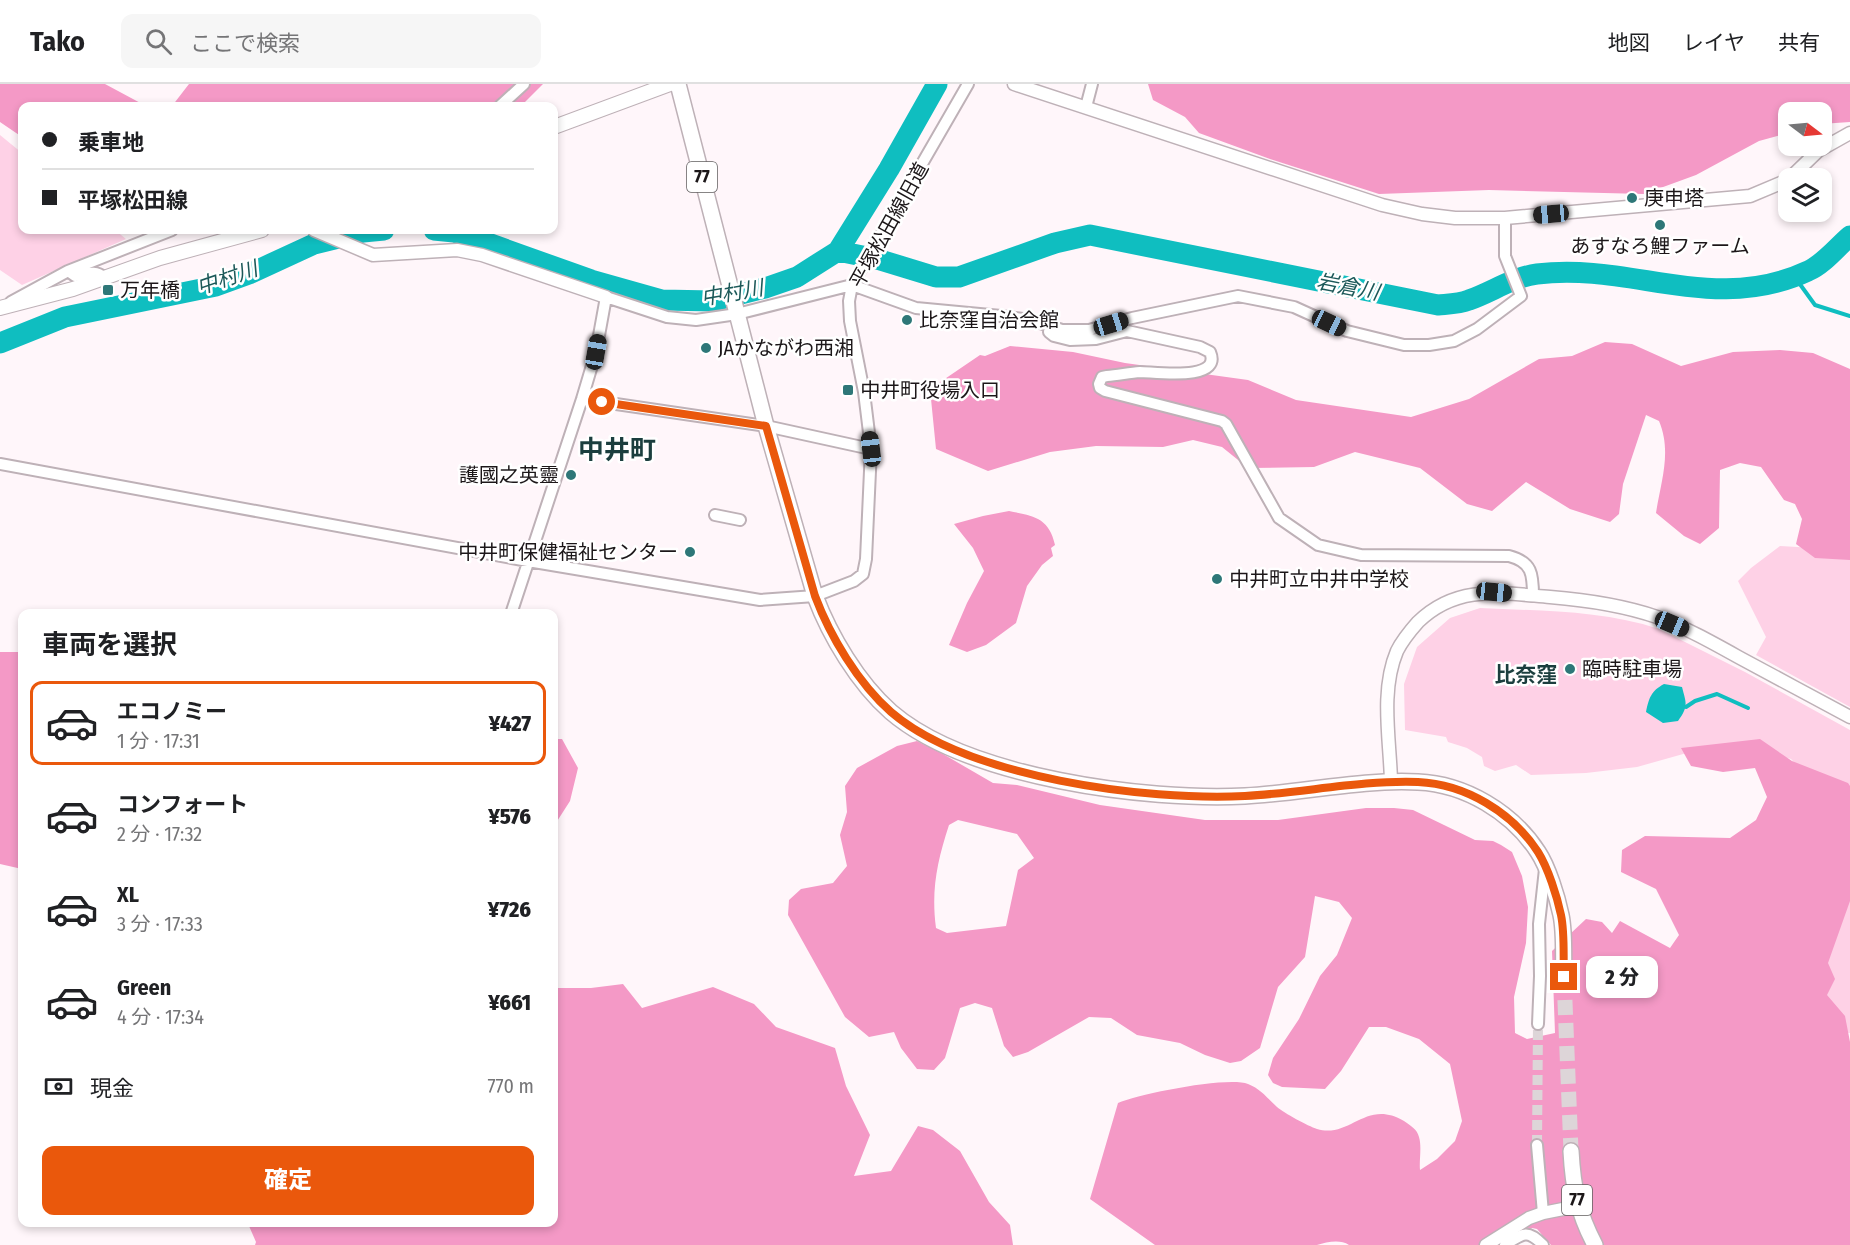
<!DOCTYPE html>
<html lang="ja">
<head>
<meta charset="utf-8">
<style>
  body { margin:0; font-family:"Fira Sans Condensed","Noto Sans JP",sans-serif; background:#f6f6f6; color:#202124; height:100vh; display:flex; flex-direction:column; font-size:22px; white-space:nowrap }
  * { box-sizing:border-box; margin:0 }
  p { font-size:20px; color:#757577 }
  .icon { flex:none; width:33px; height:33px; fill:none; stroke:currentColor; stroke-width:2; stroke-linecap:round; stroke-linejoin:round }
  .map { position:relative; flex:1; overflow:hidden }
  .panel { position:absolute; left:18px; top:525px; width:540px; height:618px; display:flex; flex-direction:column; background:#fff; border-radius:12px; box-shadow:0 3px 9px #0003 }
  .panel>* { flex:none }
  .top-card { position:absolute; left:18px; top:18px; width:540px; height:132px; border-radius:12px; box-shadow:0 3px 9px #0003; display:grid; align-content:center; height:132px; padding:0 24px; background:#fff }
  .needle { width:39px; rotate:106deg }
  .buttons { position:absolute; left:1778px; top:18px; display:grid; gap:12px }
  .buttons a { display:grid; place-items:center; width:54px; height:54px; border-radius:12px; background:#fff; box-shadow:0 3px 9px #0003; font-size:30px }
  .end { position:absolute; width:27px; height:27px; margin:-14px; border:8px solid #ea580c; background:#fff; box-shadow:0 0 0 3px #fff }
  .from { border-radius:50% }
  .bubble { position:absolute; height:42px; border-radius:12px; background:#fff; box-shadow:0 3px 9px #0003; font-size:20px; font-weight:800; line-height:42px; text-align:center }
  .car { position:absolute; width:18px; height:36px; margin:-18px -9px; border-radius:8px; box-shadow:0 0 4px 2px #0007; background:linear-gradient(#222 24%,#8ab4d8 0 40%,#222 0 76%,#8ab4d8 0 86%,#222 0) }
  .top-card b { display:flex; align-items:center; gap:21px; height:57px; font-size:22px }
  .top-card b+b { border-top:2px solid #e0e0e0 }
  .top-card i { width:15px; height:15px; background:#202124 }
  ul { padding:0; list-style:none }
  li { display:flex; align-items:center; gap:18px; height:84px; margin:0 12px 9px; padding:0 12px; border:3px solid transparent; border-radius:12px }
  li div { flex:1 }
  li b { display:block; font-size:22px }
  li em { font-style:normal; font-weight:800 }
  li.on { border-color:#ea580c }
  li>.icon { width:54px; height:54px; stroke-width:1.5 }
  h2 { padding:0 24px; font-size:27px; line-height:72px }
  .pay { display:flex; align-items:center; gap:15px; height:66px; padding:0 24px; font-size:22px }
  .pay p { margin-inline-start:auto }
  .button { display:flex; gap:12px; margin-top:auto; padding:12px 24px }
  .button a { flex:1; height:69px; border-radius:12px; background:#ea580c; color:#fff; font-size:24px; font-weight:800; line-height:69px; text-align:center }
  header { display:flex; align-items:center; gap:36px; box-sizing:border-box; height:84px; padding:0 30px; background:#fff; border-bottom:2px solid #e0e0e0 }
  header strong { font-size:28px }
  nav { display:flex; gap:33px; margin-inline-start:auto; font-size:21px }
  .search { width:420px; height:54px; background:#f6f6f6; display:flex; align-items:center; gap:15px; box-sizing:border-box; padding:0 21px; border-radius:12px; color:#757577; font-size:22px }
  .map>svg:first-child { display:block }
  .green { fill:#fed1e6 }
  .forest { fill:#f499c6; fill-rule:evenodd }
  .water { fill:#0fbec0 }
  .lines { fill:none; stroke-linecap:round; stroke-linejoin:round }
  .stream { stroke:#0fbec0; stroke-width:4 }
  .river { stroke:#0fbec0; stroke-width:21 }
  .minor-tunnel { stroke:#ddd5d8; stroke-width:10; stroke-dasharray:10 5; stroke-linecap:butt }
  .primary-tunnel { stroke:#ddd5d8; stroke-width:15; stroke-dasharray:15 8; stroke-linecap:butt }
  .minor-casing { stroke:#beb1b7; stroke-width:14 }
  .tertiary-casing { stroke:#beb1b7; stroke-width:15 }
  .secondary-casing { stroke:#beb1b7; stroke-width:16 }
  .primary-casing { stroke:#beb1b7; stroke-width:18 }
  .minor { stroke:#fff; stroke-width:10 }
  .tertiary { stroke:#fff; stroke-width:12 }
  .secondary { stroke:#fff; stroke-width:14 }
  .primary { stroke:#fff; stroke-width:15 }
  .route { stroke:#ea580c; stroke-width:8 }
  .poi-dot { fill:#2e7778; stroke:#fff; stroke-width:2 }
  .labels { text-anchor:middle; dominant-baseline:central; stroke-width:5; stroke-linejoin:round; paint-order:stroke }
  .shield { fill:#fff; stroke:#605d5e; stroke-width:1.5 }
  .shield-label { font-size:18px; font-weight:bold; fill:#1c1719 }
  .poi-label { font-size:20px; fill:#1c1719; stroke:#fff; text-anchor:start }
  .street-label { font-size:20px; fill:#1c1719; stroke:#fff }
  .water-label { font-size:21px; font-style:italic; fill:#1c5959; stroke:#fff }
  .neighbourhood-label { font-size:21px; font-weight:bold; fill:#1b3e3e; stroke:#fff }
  .district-label { font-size:26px; font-weight:bold; fill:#1b3e3e; stroke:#fff }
</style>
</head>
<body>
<header>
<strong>Tako</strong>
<div class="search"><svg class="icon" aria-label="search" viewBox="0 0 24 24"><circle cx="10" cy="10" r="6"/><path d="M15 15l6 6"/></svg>ここで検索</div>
<nav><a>地図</a><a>レイヤ</a><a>共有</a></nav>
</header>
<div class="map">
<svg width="1850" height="1161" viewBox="0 0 1850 1161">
  <rect width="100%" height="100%" fill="#fff6fa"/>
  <path class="green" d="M 0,51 L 22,69 L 22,146 L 115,146 L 126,155 L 22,201 L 0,186 Z
    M 1780,462 L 1850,466 L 1850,623 L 1756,571 L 1766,553 L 1738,497 L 1751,484 Z
    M 1480,524 C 1539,527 1602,526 1659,545 L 1745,588 L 1850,646 L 1850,949 L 1837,948 L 1820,933 L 1827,713 L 1791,675 L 1745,662 L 1701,665 L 1637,683 L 1586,689 L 1531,691 L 1516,681 L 1495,687 L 1484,682 L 1482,673 L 1467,664 L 1448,658 L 1446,653 L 1405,646 L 1404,600 L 1417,563 L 1450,534 Z"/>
  <path class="forest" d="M 0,0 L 105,0 L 146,22 L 22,22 L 22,53 L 0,38 Z
    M 189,0 L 543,0 L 521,22 L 172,22 Z
    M 1148,0 L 1850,0 L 1850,38 L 1821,40 L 1821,28 L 1788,28 L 1788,49 L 1759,57 L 1696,91 L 1644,110 L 1489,106 L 1379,110 L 1270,75 L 1199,49 L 1185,33 L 1153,16 Z
    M 1605,258 L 1632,260 L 1681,282 L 1733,268 L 1780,266 L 1813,269 L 1850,285 L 1850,476 L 1815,474 L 1796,460 L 1802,435 L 1795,420 L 1784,416 L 1761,383 L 1740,379 L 1720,386 L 1719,444 L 1700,460 L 1684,452 L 1656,429 C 1661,397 1672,368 1659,337 L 1646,331 L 1623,400 L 1619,430 L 1610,438 L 1570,425 L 1526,398 L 1492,427 L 1467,420 L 1420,384 L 1355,368 L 1314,383 L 1248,384 L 1222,363 L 1193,356 L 1163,363 L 1096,362 L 1050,368 L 988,387 L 936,365 L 930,305 L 980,271 L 985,272 L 1010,262 L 1073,268 L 1125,279 L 1248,296 L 1296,316 L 1411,333 L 1469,315 L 1539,275 L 1572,272 Z
    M 1009,427 C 1033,432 1049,433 1055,461 L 1051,464 L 1053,472 L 1042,481 L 1027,502 L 1016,539 L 986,561 L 967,568 L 949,561 L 967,519 L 984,487 L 973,464 L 954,440 L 983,432 Z
    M 0,568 L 22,568 L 22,785 L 0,780 Z
    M 554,655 L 562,655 L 578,684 L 570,717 L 554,742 Z
    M 1760,655 L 1792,677 L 1848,699 L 1850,702 L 1850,817 L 1828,879 L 1835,895 L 1827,911 L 1845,932 L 1850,958 L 1850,1161 L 1551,1161 L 1537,1145 L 1532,1144 L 1506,1161 L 1349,1161 C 1340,1155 1327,1158 1317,1161 L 1155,1161 L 1090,1115 L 1118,1019 C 1139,1010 1228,992 1248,1000 C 1261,1005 1267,1014 1277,1023 C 1284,1029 1308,1042 1317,1045 C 1350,1055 1366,1014 1404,1037 C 1411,1042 1417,1045 1419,1053 C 1422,1063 1419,1076 1420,1086 L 1437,1075 L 1455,1057 L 1462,1037 L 1450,980 L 1419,955 L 1386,943 L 1369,943 L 1341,987 L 1325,1005 L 1282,1003 L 1273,999 L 1268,991 L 1273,974 L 1299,935 L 1320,892 L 1337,871 L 1352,834 L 1339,818 L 1315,812 L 1305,873 L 1278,903 L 1260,964 L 1241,977 L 1230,979 L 1205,971 L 1180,959 L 1137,951 L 1111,934 L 1089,933 L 1028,968 L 1013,973 L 1004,962 L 992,924 L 975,919 L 960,924 L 945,974 L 934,986 L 917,985 L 901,964 L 894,948 L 869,953 L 845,933 L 788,831 L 789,816 L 801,805 L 833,799 L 847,782 L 840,751 L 847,728 L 845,702 L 857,684 L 897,662 L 917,657 L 943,670 L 993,699 L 1017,701 L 1100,721 L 1205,736 L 1278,736 L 1366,724 L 1394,724 L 1413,726 L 1475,756 L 1493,757 L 1501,761 L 1512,768 L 1522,792 L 1528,823 L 1526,859 L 1514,913 L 1515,949 L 1527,955 L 1555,949 L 1552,867 L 1586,835 L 1602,838 L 1612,849 L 1620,837 L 1670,864 L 1679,851 L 1656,805 L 1621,788 L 1622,766 L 1645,752 L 1730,754 L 1756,736 L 1767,713 L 1755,684 L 1723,688 L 1691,682 L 1681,664 ZM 958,736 L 1017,750 L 1034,774 L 1018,786 L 1006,842 L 947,849 L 936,844 C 931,806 937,778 949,741 Z
    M 623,900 L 642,924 L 713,903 L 754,920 L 776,943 L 835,964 L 846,1002 L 870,1051 L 854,1092 L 891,1087 L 918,1042 L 933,1046 L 960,1067 L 989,1118 L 1010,1141 L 1013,1161 L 255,1161 L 256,1158 L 249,1142 L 244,1139 L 554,1138 L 554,904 L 591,904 Z"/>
  <path class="water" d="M 1664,600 L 1682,603 C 1686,619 1689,622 1678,637 L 1663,639 L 1646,628 C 1649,614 1651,607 1664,600 Z"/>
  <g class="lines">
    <path class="stream" d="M 1794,192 L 1815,221 L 1850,232
      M 1686,623 L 1695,617 L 1717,610 L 1748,624"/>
    <path class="river" d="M 434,146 L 454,148 L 482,157 L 591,196 L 662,216 L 713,217 L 765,204 L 797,193 L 838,167 L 889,85 L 937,0
      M 838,167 L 877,175 L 936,193 L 959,193 L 1055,159 L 1090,151 L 1438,221 C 1448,220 1459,220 1469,216 C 1492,208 1513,193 1537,190 C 1631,178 1714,231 1808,187 C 1824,180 1837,163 1850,152
      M 0,259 L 65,233 L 216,202 L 249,190 L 314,160 L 363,148 L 384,146"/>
    <path class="minor-tunnel" d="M 1537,1061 L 1538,940"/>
    <path class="primary-tunnel" d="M 1564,893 L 1571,1067"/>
    <defs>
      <path id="minor" d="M 500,22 L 524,0
        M 1086,23 L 1092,0
        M 68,187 L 75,192 C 87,190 94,185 105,194
        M 11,218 L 68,187 L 172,146
        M 1050,241 L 1049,248 L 1054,252 L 1070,256 L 1096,255 L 1127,247 L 1200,263 L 1210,268 C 1223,298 1155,288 1140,288 C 1129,289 1118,291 1107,292 L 1102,293 L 1099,300 L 1100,304 L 1105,307 L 1222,337 L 1226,340 L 1279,434 L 1318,461 L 1361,471 L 1509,472 C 1532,478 1533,490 1533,512
        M 582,315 L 766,342 L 871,365
        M 0,380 L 528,477 L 760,516 L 815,512 L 854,497 L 863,490 L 866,475 L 871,365 L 864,308 L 850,237 L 849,217 L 852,201 L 968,0
        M 715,431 L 740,436
        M 511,530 L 582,315 L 596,268 L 606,213 L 667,233 L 696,236 L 737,230 L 852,201 L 916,224 L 1001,232 L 1031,236 L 1062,246 L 1089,246 L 1132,234 L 1238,212 L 1294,223 L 1347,247 L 1404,261 L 1429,261 L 1454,257 L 1477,245 L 1521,212 L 1505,172 L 1505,134
        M 1538,940 L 1540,892 L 1539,840 L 1545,785
        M 1537,1061 L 1543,1129
        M 1505,1161 C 1522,1150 1527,1144 1543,1161"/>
      <path id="tertiary" d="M 1014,0 L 1382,121 L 1422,130 L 1455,134 L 1505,134 L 1750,112 L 1788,96
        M 1790,94 L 1818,67 L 1850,49
        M 314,146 L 373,171 L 457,166 L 482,171 L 606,213
        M 1391,697 C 1390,656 1380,607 1397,567 C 1402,557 1410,547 1418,538 C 1457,500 1501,509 1550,513 C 1587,516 1622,521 1657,533 C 1687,544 1715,560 1742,575 C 1778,594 1814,614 1850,633
        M 1486,1161 L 1529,1134 L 1543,1129 L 1578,1122"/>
      <path id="secondary" d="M 554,43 L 670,0
        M 0,224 L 73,205 L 160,174 L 262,146"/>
      <path id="primary" d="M 678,0 L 766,342 L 815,512 C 830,552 858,599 891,628 C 968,694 1146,717 1245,712 C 1303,709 1360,695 1418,698 C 1465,700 1512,728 1538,768 C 1548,783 1557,812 1561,831 C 1565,850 1563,873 1564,893
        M 1571,1067 C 1573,1104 1578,1129 1595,1161"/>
    </defs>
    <use href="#minor" class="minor-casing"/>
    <use href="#tertiary" class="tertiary-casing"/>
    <use href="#secondary" class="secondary-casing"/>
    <use href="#primary" class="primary-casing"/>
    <use href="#minor" class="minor"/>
    <use href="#tertiary" class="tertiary"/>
    <use href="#secondary" class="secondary"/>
    <use href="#primary" class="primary"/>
  </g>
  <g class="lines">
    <path class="route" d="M 602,318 L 766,342 L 815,512 C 830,552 858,599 891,628 C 968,694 1146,717 1245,712 C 1303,709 1360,696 1418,698 C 1465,700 1512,728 1538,768 C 1548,784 1557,812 1561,831 C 1565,850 1563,873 1564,893"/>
  </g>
  <g class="poi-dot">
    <circle cx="1632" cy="114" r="6"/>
    <circle cx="1660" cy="141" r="6"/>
    <rect x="102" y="200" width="12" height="12" rx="3"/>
    <circle cx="907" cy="236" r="6"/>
    <circle cx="706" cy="264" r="6"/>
    <rect x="842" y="300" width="12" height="12" rx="3"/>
    <circle cx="571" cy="391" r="6"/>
    <circle cx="690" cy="468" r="6"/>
    <circle cx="1217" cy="495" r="6"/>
    <circle cx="1570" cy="585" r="6"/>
  </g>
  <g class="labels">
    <g class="shield">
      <rect x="687" y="78" width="30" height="30" rx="4.5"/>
      <rect x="1562" y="1101" width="30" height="30" rx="4.5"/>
    </g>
    <g class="shield-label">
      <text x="702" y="93">77</text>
      <text x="1577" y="1116">77</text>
    </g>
    <g class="poi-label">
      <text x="1644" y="114">庚申塔</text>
      <text x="1660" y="162" text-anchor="middle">あすなろ鯉ファーム</text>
      <text x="120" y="206">万年橋</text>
      <text x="919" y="236">比奈窪自治会館</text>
      <text x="718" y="264">JAかながわ西湘</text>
      <text x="860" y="306">中井町役場入口</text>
      <text x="559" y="391" text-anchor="end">護國之英靈</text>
      <text x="678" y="468" text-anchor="end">中井町保健福祉センター</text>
      <text x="1229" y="495">中井町立中井中学校</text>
      <text x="1582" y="585">臨時駐車場</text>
    </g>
    <g class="street-label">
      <text transform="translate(889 141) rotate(-61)">平塚松田線旧道</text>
    </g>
    <g class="water-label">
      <text transform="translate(227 194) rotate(-19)">中村川</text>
      <text transform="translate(1348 203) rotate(11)">岩倉川</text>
      <text transform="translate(732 209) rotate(-10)">中村川</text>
    </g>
    <g class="neighbourhood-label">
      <text x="1526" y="591">比奈窪</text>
    </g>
    <g class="district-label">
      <text x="617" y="366">中井町</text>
    </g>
  </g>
</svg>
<div class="buttons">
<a><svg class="needle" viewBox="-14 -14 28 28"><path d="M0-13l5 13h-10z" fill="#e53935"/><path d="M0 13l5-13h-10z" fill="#757577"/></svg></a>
<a><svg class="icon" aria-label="layers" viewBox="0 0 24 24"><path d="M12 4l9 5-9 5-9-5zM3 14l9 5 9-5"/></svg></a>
</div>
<i class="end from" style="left:602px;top:318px"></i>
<i class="end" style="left:1564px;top:893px"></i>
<div class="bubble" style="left:1586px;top:872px;width:72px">2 分</div>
<i class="car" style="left:1551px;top:130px;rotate:265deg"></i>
<i class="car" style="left:1329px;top:239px;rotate:115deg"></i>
<i class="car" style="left:1111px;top:240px;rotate:73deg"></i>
<i class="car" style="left:596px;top:268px;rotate:10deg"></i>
<i class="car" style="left:871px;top:365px;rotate:353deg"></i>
<i class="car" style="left:1494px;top:508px;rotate:96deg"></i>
<i class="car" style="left:1672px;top:540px;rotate:113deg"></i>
<div class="top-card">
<b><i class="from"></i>乗車地</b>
<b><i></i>平塚松田線</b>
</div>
<section class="panel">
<h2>車両を選択</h2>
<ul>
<li class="on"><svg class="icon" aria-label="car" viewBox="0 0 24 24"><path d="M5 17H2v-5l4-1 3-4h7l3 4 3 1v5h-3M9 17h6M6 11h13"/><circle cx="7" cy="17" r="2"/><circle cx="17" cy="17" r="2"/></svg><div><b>エコノミー</b><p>1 分 · 17:31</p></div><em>¥427</em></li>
<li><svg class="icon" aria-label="car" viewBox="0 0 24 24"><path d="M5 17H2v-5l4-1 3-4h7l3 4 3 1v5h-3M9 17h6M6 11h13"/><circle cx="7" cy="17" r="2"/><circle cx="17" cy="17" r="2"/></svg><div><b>コンフォート</b><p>2 分 · 17:32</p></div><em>¥576</em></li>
<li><svg class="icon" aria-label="car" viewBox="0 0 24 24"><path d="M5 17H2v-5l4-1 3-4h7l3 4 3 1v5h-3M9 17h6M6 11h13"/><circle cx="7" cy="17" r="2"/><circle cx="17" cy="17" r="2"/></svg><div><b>XL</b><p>3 分 · 17:33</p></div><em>¥726</em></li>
<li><svg class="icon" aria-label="car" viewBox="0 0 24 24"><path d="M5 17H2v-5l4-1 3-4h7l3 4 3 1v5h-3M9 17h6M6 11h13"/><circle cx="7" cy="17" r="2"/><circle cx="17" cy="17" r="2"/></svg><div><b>Green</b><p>4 分 · 17:34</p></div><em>¥661</em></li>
</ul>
<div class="pay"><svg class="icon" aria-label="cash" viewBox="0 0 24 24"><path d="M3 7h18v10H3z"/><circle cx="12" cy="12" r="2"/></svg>現金<p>770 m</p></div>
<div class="button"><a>確定</a></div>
</section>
</div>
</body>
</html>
